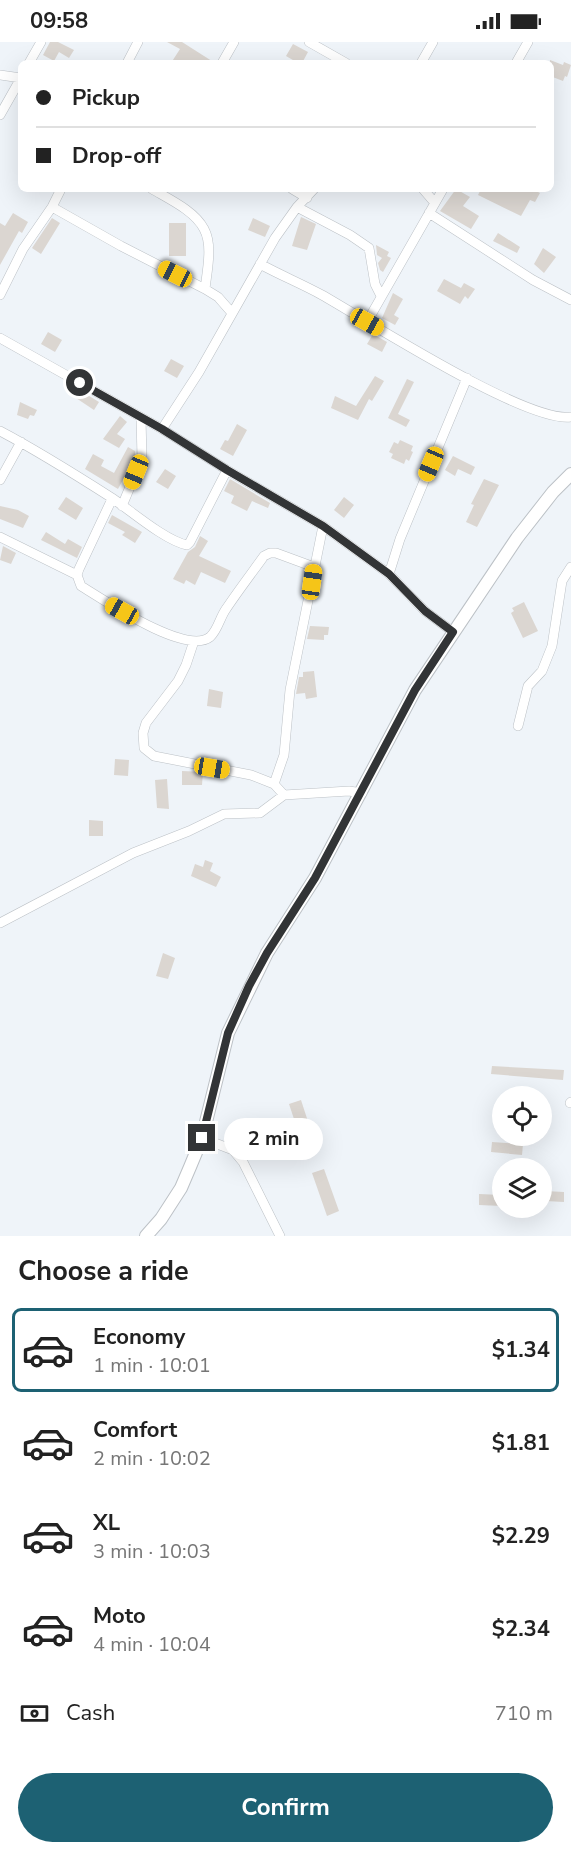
<!DOCTYPE html>
<html lang="en">
<head>
<meta charset="utf-8">
<style>
  body { margin:0; font-family:"Nunito Sans",sans-serif; background:#f6f6f6; color:#222; height:100vh; display:flex; flex-direction:column; font-size:22px; white-space:nowrap }
  * { box-sizing:border-box; margin:0 }
  p { font-size:20px; color:#767676 }
  .icon { flex:none; width:33px; height:33px; fill:none; stroke:currentColor; stroke-width:2; stroke-linecap:round; stroke-linejoin:round }
  .map { position:relative; height:1194px; overflow:hidden }
  .sheet { display:flex; flex-direction:column; background:#fff; flex:1 }
  .sheet>* { flex:none }
  .hud { position:absolute; left:18px; top:18px; width:536px; height:132px; border-radius:9px; box-shadow:0 6px 24px #0002; display:grid; align-content:center; height:132px; padding:0 18px; background:#fff }
  .fabs { position:absolute; left:492px; top:1044px; display:grid; gap:12px }
  .fabs a { display:grid; place-items:center; width:60px; height:60px; border-radius:50%; background:#fff; box-shadow:0 6px 24px #0002; font-size:30px }
  .end { position:absolute; width:27px; height:27px; margin:-14px; border:8px solid #323436; background:#fff; box-shadow:0 0 0 3px #fff }
  .from { border-radius:50% }
  .bubble { position:absolute; height:42px; border-radius:21px; background:#fff; box-shadow:0 6px 24px #0002; font-size:20px; font-weight:700; line-height:42px; text-align:center }
  .car { position:absolute; width:18px; height:36px; margin:-18px -9px; border-radius:8px; box-shadow:0 0 4px 2px #0007; background:linear-gradient(#f5c518 24%,#345 0 40%,#f5c518 0 76%,#345 0 86%,#f5c518 0) }
  .hud b { display:flex; align-items:center; gap:21px; height:57px; font-size:22px }
  .hud b+b { border-top:2px solid #e0e0e0 }
  .hud i { width:15px; height:15px; background:#222 }
  ul { padding:0; list-style:none }
  li { display:flex; align-items:center; gap:18px; height:84px; margin:0 12px 9px; padding:0 6px; border:3px solid transparent; border-radius:9px }
  li div { flex:1 }
  li b { display:block; font-size:22px }
  li em { font-style:normal; font-weight:700 }
  li.current { border-color:#1d6173 }
  li>.icon { width:54px; height:54px; stroke-width:1.5 }
  h2 { padding:0 18px; font-size:27px; line-height:72px }
  .pay { display:flex; align-items:center; gap:15px; height:66px; padding:0 18px; font-size:22px }
  .pay p { margin-inline-start:auto }
  .cta { display:flex; gap:12px; margin-top:auto; padding:12px 18px }
  .cta a { flex:1; height:69px; border-radius:36px; background:#1d6173; color:#fff; font-size:24px; font-weight:700; line-height:69px; text-align:center }
  .status { display:flex; justify-content:space-between; align-items:center; height:42px; padding:0 30px; background:#fff; direction:ltr }
  .status svg { height:16px; fill:currentColor }
  .map>svg:first-child { display:block }
  .building { fill:#dbd6d1 }
  .lines { fill:none; stroke-linecap:round; stroke-linejoin:round }
  .minor-casing { stroke:#bcc1c6; stroke-width:10 }
  .secondary-casing { stroke:#bcc1c6; stroke-width:14 }
  .minor { stroke:#fff; stroke-width:9 }
  .secondary { stroke:#fff; stroke-width:12 }
  .route { stroke:#323436; stroke-width:8 }
</style>
</head>
<body>
<div class="status"><b>09:58</b><svg viewBox="0 0 49 12"><path d="M0 12V9h3v3zM5 12V6h3v6zM10 12V3h3v9zM15 12V0h3v12zM26 1h20v11H26zM47 4h2v5h-2z"/></svg></div>
<div class="map">
<svg width="571" height="1194" viewBox="0 0 571 1194">
  <rect width="100%" height="100%" fill="#eff4f9"/>
  <path class="building" d="M 50,0 L 58,0 L 74,8 L 69,16 L 59,10 L 54,19 L 43,13 Z
    M 167,0 L 182,0 L 215,21 L 171,21 L 180,7 Z
    M 293,2 L 308,10 L 302,21 L 298,21 L 286,14 Z
    M 550,18 L 563,23 L 564,20 L 571,23 L 567,35 L 565,34 L 563,39 L 550,34 Z
    M 456,147 L 470,155 L 463,164 L 479,174 L 471,187 L 440,169 Z
    M 481,147 L 532,147 L 540,151 L 535,160 L 530,158 L 521,174 L 478,153 Z
    M 13,171 L 28,180 L 22,191 L 19,189 L 0,223 L 0,181 L 5,184 Z
    M 301,175 L 316,182 L 307,208 L 292,204 Z
    M 52,176 L 60,181 L 41,212 L 32,206 Z
    M 253,176 L 270,184 L 265,195 L 248,188 Z
    M 169,181 L 186,181 L 186,214 L 169,214 Z
    M 498,191 L 520,205 L 517,211 L 493,199 Z
    M 376,203 L 389,210 L 387,214 L 391,216 L 383,230 L 380,228 L 378,221 L 382,216 L 377,213 Z
    M 543,206 L 556,215 L 544,231 L 534,222 Z
    M 444,237 L 461,246 L 464,241 L 475,247 L 468,257 L 465,254 L 460,262 L 437,249 Z
    M 393,251 L 403,257 L 394,273 L 399,276 L 395,283 L 382,276 Z
    M 48,290 L 62,298 L 55,310 L 41,302 Z
    M 373,292 L 387,300 L 382,310 L 367,302 Z
    M 171,317 L 184,324 L 177,336 L 164,329 Z
    M 375,334 L 384,339 L 372,359 L 369,357 L 358,378 L 331,366 L 335,354 L 356,364 Z
    M 407,337 L 414,340 L 398,372 L 410,378 L 406,385 L 388,376 Z
    M 81,349 L 99,360 L 94,368 L 76,356 Z
    M 20,360 L 37,368 L 34,374 L 30,373 L 28,377 L 17,373 Z
    M 120,374 L 127,380 L 117,392 L 125,397 L 119,406 L 103,397 Z
    M 237,382 L 247,388 L 233,414 L 220,407 L 225,398 L 228,399 Z
    M 400,398 L 413,404 L 411,409 L 413,410 L 409,419 L 406,417 L 404,422 L 391,416 L 393,412 L 389,410 L 394,400 L 398,402 Z
    M 128,405 L 135,409 L 135,415 L 118,447 L 85,427 L 93,412 L 104,418 L 101,424 L 114,431 Z
    M 453,414 L 475,425 L 471,433 L 458,427 L 455,434 L 445,428 Z
    M 165,427 L 176,434 L 168,447 L 156,440 Z
    M 230,437 L 270,461 L 268,466 L 252,459 L 247,469 L 231,461 L 234,454 L 224,449 Z
    M 484,437 L 499,443 L 477,485 L 466,480 L 474,463 L 471,462 Z
    M 66,455 L 83,466 L 76,478 L 58,467 Z
    M 344,455 L 354,463 L 344,476 L 334,468 Z
    M 0,464 L 18,468 L 29,474 L 23,486 L 0,477 Z
    M 112,473 L 142,490 L 135,501 L 122,493 L 125,490 L 108,481 Z
    M 46,490 L 65,502 L 68,497 L 82,505 L 77,516 L 41,498 Z
    M 200,494 L 208,499 L 199,514 L 231,529 L 225,541 L 201,530 L 195,543 L 186,538 L 184,542 L 173,537 L 188,510 L 195,505 Z
    M 3,504 L 16,511 L 11,522 L 0,518 Z
    M 524,560 L 538,589 L 523,596 L 511,571 L 514,569 L 512,566 Z
    M 310,584 L 329,585 L 328,593 L 324,593 L 324,598 L 307,597 Z
    M 314,629 L 317,655 L 306,657 L 305,651 L 296,652 L 299,635 L 303,635 L 303,630 Z
    M 209,647 L 223,650 L 221,666 L 207,664 Z
    M 115,717 L 129,718 L 128,734 L 114,733 Z
    M 182,729 L 203,730 L 202,743 L 182,743 Z
    M 167,737 L 169,767 L 157,766 L 155,738 Z
    M 89,778 L 103,779 L 103,794 L 89,794 Z
    M 205,818 L 213,821 L 210,829 L 221,835 L 216,845 L 191,834 L 195,822 L 203,825 Z
    M 163,911 L 175,916 L 168,937 L 156,934 Z
    M 492,1024 L 564,1028 L 563,1038 L 491,1032 Z
    M 301,1058 L 315,1101 L 303,1104 L 289,1062 Z
    M 492,1100 L 523,1102 L 522,1113 L 491,1110 Z
    M 324,1127 L 339,1169 L 327,1174 L 312,1131 Z
    M 545,1149 L 564,1150 L 564,1160 L 545,1159 Z
    M 479,1152 L 502,1153 L 502,1164 L 479,1163 Z"/>
  <g class="lines">
    <defs>
      <path id="minor" d="M 309,0 L 346,21
        M 29,21 L 41,0
        M 127,21 L 138,0
        M 222,21 L 234,0
        M 421,21 L 433,0
        M 516,21 L 528,0
        M 0,33 L 21,36
        M 0,73 L 21,36
        M 152,147 C 169,157 195,169 204,187 C 213,203 207,229 205,247
        M 292,147 L 307,156
        M 423,147 L 435,161
        M 52,165 L 121,204 L 205,247 L 218,255 L 232,271
        M 297,165 L 350,193 L 369,206 L 375,242 L 381,254
        M 429,171 L 533,238 L 571,258
        M 260,222 C 280,233 302,242 322,253 C 368,279 526,381 571,375
        M 0,253 L 23,207 L 52,165 L 61,147
        M 367,280 L 443,147
        M 0,296 L 162,387 L 227,428 L 323,484 L 389,532 L 425,569 L 453,590
        M 162,387 L 199,330 L 275,196 L 297,165 L 314,147
        M 0,389 C 38,409 76,433 112,456 C 131,469 166,499 187,503 L 190,500 L 227,428
        M 0,438 L 21,400
        M 112,457 L 79,527 L 77,533 L 81,544 C 104,558 186,614 210,595 C 218,588 220,575 226,567 C 238,549 251,532 264,514 L 270,511 L 276,511 L 314,525
        M 122,464 L 142,416 L 141,376
        M 0,495 L 77,533
        M 389,532 L 400,497 L 467,336
        M 194,599 L 186,623 L 178,639 L 146,681 L 143,691 L 144,706 L 154,714 L 251,733 L 274,742 L 284,753 L 349,749 L 362,751
        M 518,684 L 528,644 L 542,629 L 552,604 L 562,539 L 571,525
        M 274,742 L 284,713 L 290,648 L 323,484
        M 0,881 L 133,811 L 189,789 L 224,772 L 260,771 L 284,753
        M 570,1061 L 571,1060
        M 202,1096 L 233,1108 L 243,1120 L 280,1194"/>
      <path id="secondary" d="M 146,1194 L 161,1177 L 181,1146 L 190,1125 L 202,1096 L 228,991 L 267,911 L 315,836 L 415,648 L 517,496 L 553,450 L 571,432"/>
    </defs>
    <use href="#minor" class="minor-casing"/>
    <use href="#secondary" class="secondary-casing"/>
    <use href="#minor" class="minor"/>
    <use href="#secondary" class="secondary"/>
  </g>
  <g class="lines">
    <path class="route" d="M 80,341 L 162,387 L 227,428 L 323,484 L 389,532 L 425,569 L 453,590 L 415,648 L 315,836 L 267,911 L 249,944 L 228,991 L 202,1096"/>
  </g>
</svg>
<div class="fabs">
<a><svg class="icon" aria-label="locate" viewBox="0 0 24 24"><circle cx="12" cy="12" r="6"/><path d="M12 2v4M12 18v4M2 12h4M18 12h4"/></svg></a>
<a><svg class="icon" aria-label="layers" viewBox="0 0 24 24"><path d="M12 4l9 5-9 5-9-5zM3 14l9 5 9-5"/></svg></a>
</div>
<i class="end from" style="left:80px;top:341px"></i>
<i class="end" style="left:202px;top:1096px"></i>
<div class="bubble" style="left:224px;top:1076px;width:99px">2 min</div>
<i class="car" style="left:175px;top:232px;rotate:297deg"></i>
<i class="car" style="left:367px;top:280px;rotate:119deg"></i>
<i class="car" style="left:431px;top:422px;rotate:203deg"></i>
<i class="car" style="left:136px;top:430px;rotate:202deg"></i>
<i class="car" style="left:312px;top:540px;rotate:8deg"></i>
<i class="car" style="left:122px;top:569px;rotate:299deg"></i>
<i class="car" style="left:212px;top:726px;rotate:100deg"></i>
<div class="hud">
<b><i class="from"></i>Pickup</b>
<b><i></i>Drop-off</b>
</div>
</div>
<section class="sheet">
<h2>Choose a ride</h2>
<ul>
<li class="current"><svg class="icon" aria-label="car" viewBox="0 0 24 24"><path d="M5 17H2v-5l4-1 3-4h7l3 4 3 1v5h-3M9 17h6M6 11h13"/><circle cx="7" cy="17" r="2"/><circle cx="17" cy="17" r="2"/></svg><div><b>Economy</b><p>1 min · 10:01</p></div><em>$1.34</em></li>
<li><svg class="icon" aria-label="car" viewBox="0 0 24 24"><path d="M5 17H2v-5l4-1 3-4h7l3 4 3 1v5h-3M9 17h6M6 11h13"/><circle cx="7" cy="17" r="2"/><circle cx="17" cy="17" r="2"/></svg><div><b>Comfort</b><p>2 min · 10:02</p></div><em>$1.81</em></li>
<li><svg class="icon" aria-label="car" viewBox="0 0 24 24"><path d="M5 17H2v-5l4-1 3-4h7l3 4 3 1v5h-3M9 17h6M6 11h13"/><circle cx="7" cy="17" r="2"/><circle cx="17" cy="17" r="2"/></svg><div><b>XL</b><p>3 min · 10:03</p></div><em>$2.29</em></li>
<li><svg class="icon" aria-label="car" viewBox="0 0 24 24"><path d="M5 17H2v-5l4-1 3-4h7l3 4 3 1v5h-3M9 17h6M6 11h13"/><circle cx="7" cy="17" r="2"/><circle cx="17" cy="17" r="2"/></svg><div><b>Moto</b><p>4 min · 10:04</p></div><em>$2.34</em></li>
</ul>
<div class="pay"><svg class="icon" aria-label="cash" viewBox="0 0 24 24"><path d="M3 7h18v10H3z"/><circle cx="12" cy="12" r="2"/></svg>Cash<p>710 m</p></div>
<div class="cta"><a>Confirm</a></div>
</section>
</body>
</html>
